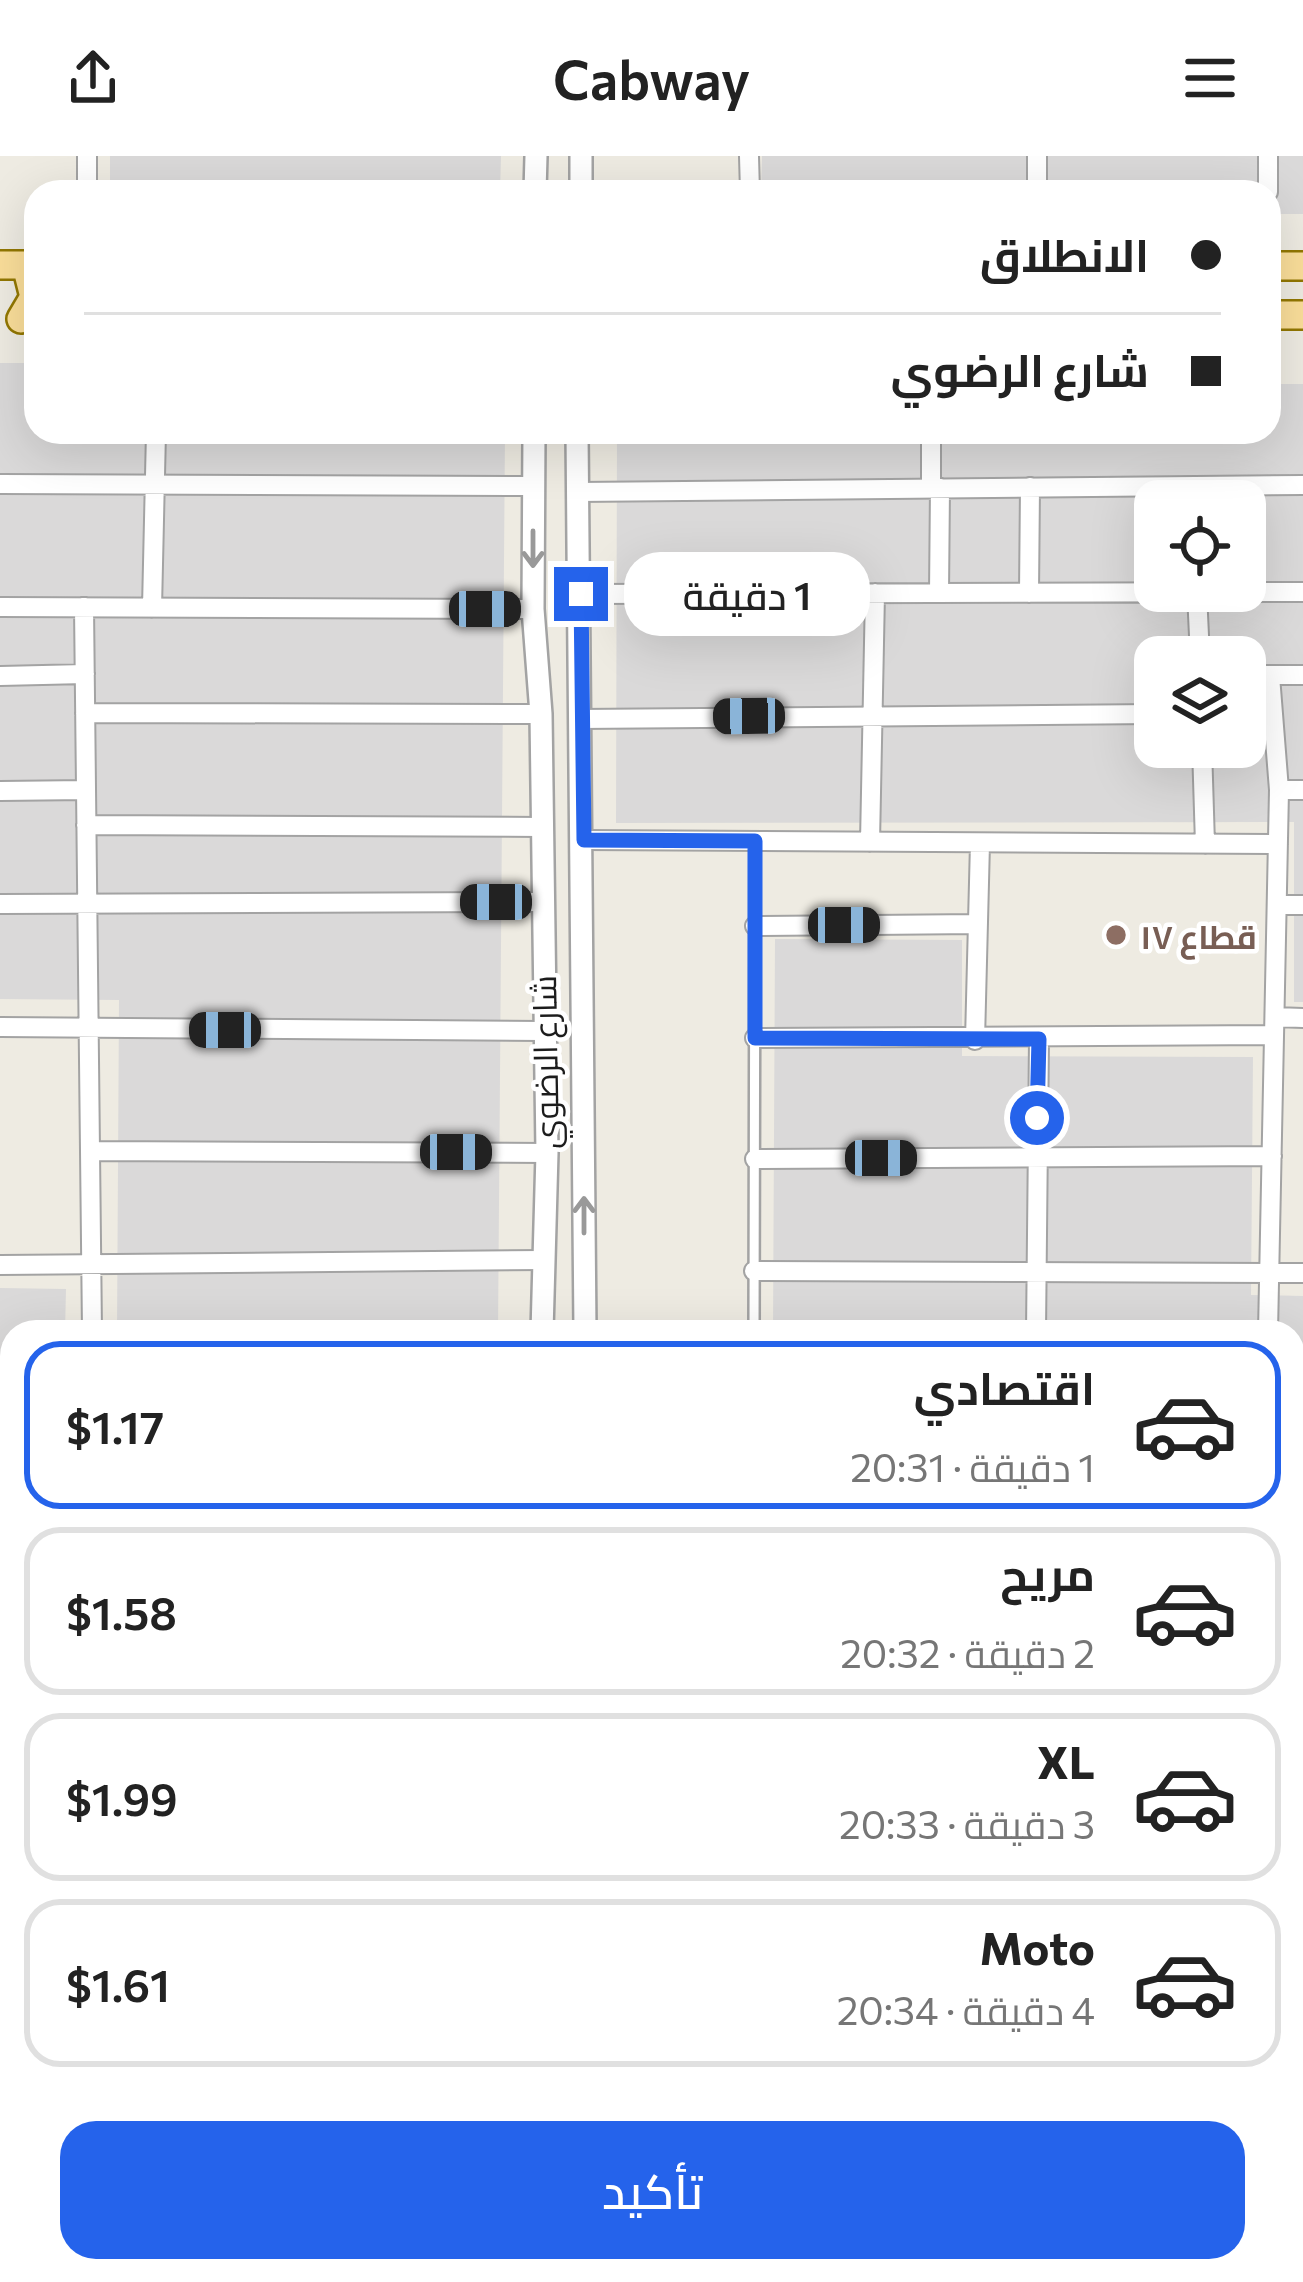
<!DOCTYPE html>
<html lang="ar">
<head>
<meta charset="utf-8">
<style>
  body { margin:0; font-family:Commissioner,Cairo,sans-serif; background:#f6f6f6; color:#222; direction:rtl; height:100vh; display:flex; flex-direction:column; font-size:45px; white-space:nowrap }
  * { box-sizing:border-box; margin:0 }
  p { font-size:39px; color:#767676 }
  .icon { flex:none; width:66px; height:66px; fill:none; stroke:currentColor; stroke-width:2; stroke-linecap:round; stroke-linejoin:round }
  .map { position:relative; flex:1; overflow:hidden; direction:ltr }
  .drawer { position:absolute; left:0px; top:1164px; width:1305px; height:963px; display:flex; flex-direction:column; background:#fff; border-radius:36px 36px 0 0; box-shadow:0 12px 48px #0002; direction:rtl }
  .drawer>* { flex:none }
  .banner { position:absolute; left:24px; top:24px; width:1257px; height:264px; border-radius:36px; box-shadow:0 12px 48px #0002; direction:rtl; display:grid; align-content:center; height:264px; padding:0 60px; background:#fff }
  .buttons { position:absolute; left:1134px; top:324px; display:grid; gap:24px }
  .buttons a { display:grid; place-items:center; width:132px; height:132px; border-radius:24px; background:#fff; box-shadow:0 12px 48px #0002; font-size:60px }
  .end { position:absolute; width:54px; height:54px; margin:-27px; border:15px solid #2563eb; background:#fff; box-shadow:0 0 0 6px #fff }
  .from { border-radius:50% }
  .bubble { position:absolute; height:84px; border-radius:36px; background:#fff; box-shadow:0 12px 48px #0002; font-size:39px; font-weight:600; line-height:84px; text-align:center; direction:rtl }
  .car { position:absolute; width:36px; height:72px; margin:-36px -18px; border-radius:15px; box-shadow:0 0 9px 3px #0007; background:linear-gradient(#222 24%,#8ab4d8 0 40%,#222 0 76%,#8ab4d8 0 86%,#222 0) }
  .banner b { display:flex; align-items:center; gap:42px; height:114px; font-size:45px }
  .banner b+b { border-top:3px solid #e0e0e0 }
  .banner i { width:30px; height:30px; background:#222 }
  ul { padding:21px 0 0; list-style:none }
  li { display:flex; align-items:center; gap:36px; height:168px; margin:0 24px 18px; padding:0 36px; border:6px solid #e0e0e0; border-radius:36px }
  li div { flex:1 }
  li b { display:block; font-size:45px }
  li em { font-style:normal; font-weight:600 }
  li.on { border-color:#2563eb }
  li>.icon { width:108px; height:108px; stroke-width:1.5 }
  .button { display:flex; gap:24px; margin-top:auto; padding:24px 60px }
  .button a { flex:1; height:138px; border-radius:36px; background:#2563eb; color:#fff; font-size:48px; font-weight:600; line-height:138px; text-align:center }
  header { display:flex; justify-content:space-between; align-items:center; height:156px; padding:0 60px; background:#fff; font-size:54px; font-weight:600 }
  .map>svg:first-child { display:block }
  .residential { fill:#dad9d9; fill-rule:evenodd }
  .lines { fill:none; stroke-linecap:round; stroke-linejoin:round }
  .service-casing { stroke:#a3a3a3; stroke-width:14 }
  .minor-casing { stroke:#a3a3a3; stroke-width:22 }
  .tertiary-casing { stroke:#a3a3a3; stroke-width:26 }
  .primary-casing { stroke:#927702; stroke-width:32 }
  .service { stroke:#fff; stroke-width:9 }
  .minor { stroke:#fff; stroke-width:18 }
  .tertiary { stroke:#fff; stroke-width:21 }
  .primary { stroke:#fade9a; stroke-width:27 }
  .oneway { stroke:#999 }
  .route { stroke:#2563eb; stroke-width:15 }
  .education-dot { fill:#8d6e63; stroke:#fff; stroke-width:4.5 }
  .labels { text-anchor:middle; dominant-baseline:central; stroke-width:9; stroke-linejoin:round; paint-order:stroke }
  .education-label { font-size:33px; font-weight:bold; fill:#785e54; stroke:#fff; text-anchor:start }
  .street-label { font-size:33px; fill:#1c1c1c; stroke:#fff }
</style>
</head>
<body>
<header><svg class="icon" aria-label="menu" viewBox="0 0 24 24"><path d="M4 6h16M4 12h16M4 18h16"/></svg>Cabway<svg class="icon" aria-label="share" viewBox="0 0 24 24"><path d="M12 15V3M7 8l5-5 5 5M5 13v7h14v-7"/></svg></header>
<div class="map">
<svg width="1303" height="2126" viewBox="0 0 1303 2126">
  <rect width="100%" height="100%" fill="#eeebe2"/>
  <path class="residential" d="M 110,0 L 501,0 L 500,36 L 110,36 Z
    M 762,0 L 1303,0 L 1303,58 L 1269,58 L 1269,36 L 761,36 Z
    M 0,207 L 36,207 L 36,276 L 505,276 L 498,1176 L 117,1176 L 119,844 L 0,843 Z
    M 1269,228 L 1303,228 L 1303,846 L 1294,846 L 1294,666 L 616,667 L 617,276 L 1269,276 ZM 1155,345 L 1245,345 L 1245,435 L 1155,435 ZM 1155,501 L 1245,501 L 1245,591 L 1155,591 Z
    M 775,783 L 962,784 L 962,900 L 1253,901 L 1251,1139 L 1303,1140 L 1303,1236 L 1293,1236 L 1293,1176 L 773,1176 Z
    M 0,1132 L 66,1133 L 65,1176 L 12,1176 L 12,1233 L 0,1233 Z
    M 0,1381 L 12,1381 L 12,2021 L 0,2021 Z
    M 1293,1382 L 1303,1382 L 1303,2020 L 1297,2020 L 1293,1828 Z
    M 104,2115 L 499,2115 L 499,2126 L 104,2126 Z
    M 774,2115 L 1251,2115 L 1251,2126 L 774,2126 Z"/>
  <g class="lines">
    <defs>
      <path id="service" d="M 754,1176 L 755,685
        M 622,2115 L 624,2126"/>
      <path id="minor" d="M 87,0 L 87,36
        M 749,0 L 750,36
        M 1268,0 L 1268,36
        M 1037,36 L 1037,0
        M 0,328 L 533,330
        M 931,331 L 931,276
        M 578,336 L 1303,329
        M 939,437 L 940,332
        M 1029,437 L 1030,331
        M 1197,437 L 1200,501
        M 581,438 L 1303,436
        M 0,451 L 533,453
        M 84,451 L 92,1176
        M 152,452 L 156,276
        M 1245,519 L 1303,519
        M 0,520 L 85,518
        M 85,557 L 541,558
        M 579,563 L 1155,558
        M 1202,591 L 1205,688
        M 1279,634 L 1303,634
        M 0,635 L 86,634
        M 86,669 L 542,671
        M 584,684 L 1278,688
        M 870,686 L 875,437
        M 0,748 L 541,746
        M 1277,749 L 1303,749
        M 755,770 L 978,768
        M 1275,861 L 1303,862
        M 0,871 L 542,875
        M 755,882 L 1274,879
        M 975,884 L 980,687
        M 90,995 L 547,997
        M 755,1003 L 1272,1000
        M 0,1109 L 543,1104
        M 754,1115 L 1303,1117
        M 1036,1176 L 1039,883
        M 1268,1176 L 1279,634 L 1270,520
        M 1293,1492 L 1303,1491
        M 0,1493 L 12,1493
        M 1293,1604 L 1303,1604
        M 0,1606 L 12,1606
        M 0,1681 L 12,1680
        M 1293,1685 L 1303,1685
        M 0,1798 L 12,1798
        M 1293,1799 L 1303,1799
        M 1293,1905 L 1303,1905
        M 0,1912 L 12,1912
        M 1293,2025 L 1303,2025
        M 0,2034 L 12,2034
        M 1033,2115 L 1033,2126
        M 92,2126 L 92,2115
        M 745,2126 L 745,2115
        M 1265,2126 L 1265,2115"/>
      <path id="tertiary" d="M 581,0 L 581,36
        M 535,36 L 536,0
        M 534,276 L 533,453 L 541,558 L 547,997 L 542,1176
        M 577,276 L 585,1176
        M 1293,1265 L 1303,1265
        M 0,1272 L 12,1272
        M 1293,1337 L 1303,1337
        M 0,1348 L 12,1349
        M 586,2115 L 586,2126
        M 542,2126 L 542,2115"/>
      <path id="primary" d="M 0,109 L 36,109
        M 1269,110 L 1303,110
        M 1269,159 L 1303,159
        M 21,163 L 34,141 L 26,109"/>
    </defs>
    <use href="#service" class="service-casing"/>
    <use href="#minor" class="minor-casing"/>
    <use href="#tertiary" class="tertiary-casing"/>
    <use href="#primary" class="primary-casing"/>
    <use href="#service" class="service"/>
    <use href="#minor" class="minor"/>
    <use href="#tertiary" class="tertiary"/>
    <use href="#primary" class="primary"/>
  </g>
  <defs><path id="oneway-shaft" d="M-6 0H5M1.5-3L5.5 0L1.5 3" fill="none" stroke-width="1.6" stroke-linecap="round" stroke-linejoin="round" transform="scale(3)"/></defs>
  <g class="oneway">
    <use href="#oneway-shaft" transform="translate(533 393) rotate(90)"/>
    <use href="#oneway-shaft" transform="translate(584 1059) rotate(-90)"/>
  </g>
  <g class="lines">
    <path class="route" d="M 581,438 L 584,684 L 755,685 L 755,882 L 1039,883 L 1037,962"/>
  </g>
  <circle class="education-dot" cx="1116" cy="779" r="12"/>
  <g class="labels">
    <g class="education-label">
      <text x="1140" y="779">قطاع ١٧</text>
    </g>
    <g class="street-label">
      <text transform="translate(544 906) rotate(-91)">شارع الرضوي</text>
    </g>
  </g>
</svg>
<div class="buttons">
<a><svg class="icon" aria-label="locate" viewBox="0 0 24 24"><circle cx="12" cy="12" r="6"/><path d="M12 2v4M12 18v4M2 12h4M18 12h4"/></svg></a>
<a><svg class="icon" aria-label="layers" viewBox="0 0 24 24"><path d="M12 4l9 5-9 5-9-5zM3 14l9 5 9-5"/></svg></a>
</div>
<i class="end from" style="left:1037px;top:962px"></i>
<i class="end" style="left:581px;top:438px"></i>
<div class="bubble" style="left:624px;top:396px;width:246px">1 دقيقة</div>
<i class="car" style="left:485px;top:453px;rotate:90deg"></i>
<i class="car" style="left:749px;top:560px;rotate:269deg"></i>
<i class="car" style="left:496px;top:746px;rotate:270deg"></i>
<i class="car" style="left:844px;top:769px;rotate:90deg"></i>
<i class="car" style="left:225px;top:874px;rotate:270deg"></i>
<i class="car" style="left:456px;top:996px;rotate:90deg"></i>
<i class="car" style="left:881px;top:1002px;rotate:90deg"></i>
<div class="banner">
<b><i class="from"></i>الانطلاق</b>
<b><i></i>شارع الرضوي</b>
</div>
<section class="drawer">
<ul>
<li class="on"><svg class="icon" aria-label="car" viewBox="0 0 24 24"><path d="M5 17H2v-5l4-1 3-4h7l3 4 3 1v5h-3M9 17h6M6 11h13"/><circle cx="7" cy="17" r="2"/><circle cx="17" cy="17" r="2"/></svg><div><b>اقتصادي</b><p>1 دقيقة · 20:31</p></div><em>$1.17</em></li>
<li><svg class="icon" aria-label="car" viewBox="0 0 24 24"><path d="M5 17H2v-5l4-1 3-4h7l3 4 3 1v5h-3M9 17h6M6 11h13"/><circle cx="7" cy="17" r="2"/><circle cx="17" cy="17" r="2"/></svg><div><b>مريح</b><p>2 دقيقة · 20:32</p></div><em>$1.58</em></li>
<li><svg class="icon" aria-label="car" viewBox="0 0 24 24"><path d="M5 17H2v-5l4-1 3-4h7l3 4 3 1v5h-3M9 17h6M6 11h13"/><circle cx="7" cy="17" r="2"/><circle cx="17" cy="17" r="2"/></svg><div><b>XL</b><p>3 دقيقة · 20:33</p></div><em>$1.99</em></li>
<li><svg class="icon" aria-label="car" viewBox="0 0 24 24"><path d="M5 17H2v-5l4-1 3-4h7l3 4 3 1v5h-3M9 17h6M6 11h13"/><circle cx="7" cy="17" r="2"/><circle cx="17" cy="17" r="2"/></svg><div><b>Moto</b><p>4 دقيقة · 20:34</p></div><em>$1.61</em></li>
</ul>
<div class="button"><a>تأكيد</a></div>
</section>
</div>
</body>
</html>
